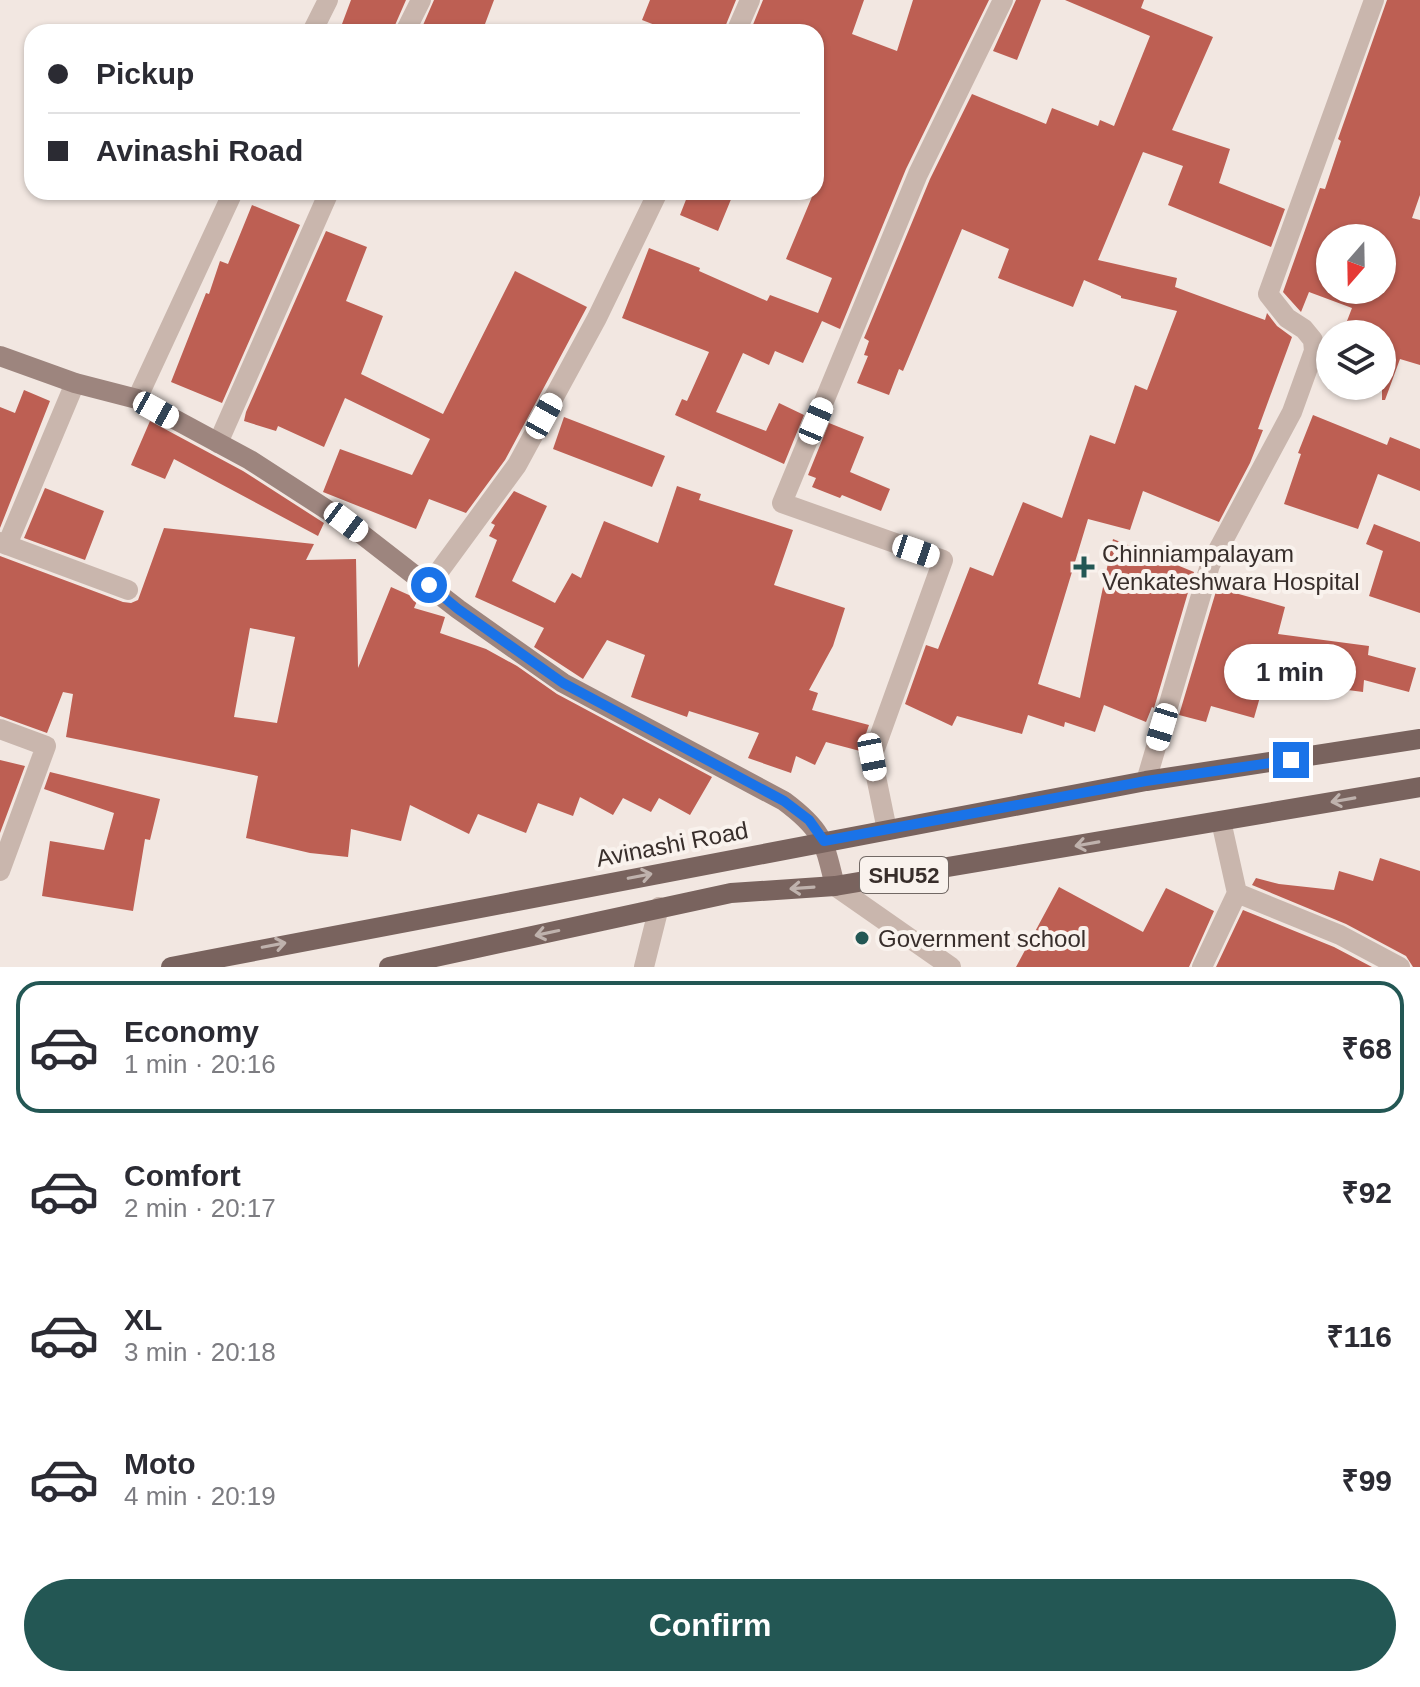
<!DOCTYPE html>
<html lang="en">
<head>
<meta charset="utf-8">
<style>
  body { margin:0; font-family:Helvetica,sans-serif; background:#f2f2f3; color:#2b2b33; height:100vh; display:flex; flex-direction:column; font-size:30px; white-space:nowrap }
  * { box-sizing:border-box; margin:0 }
  p { font-size:26px; color:#7c7c81 }
  .icon { flex:none; width:44px; height:44px; fill:none; stroke:currentColor; stroke-width:2; stroke-linecap:round; stroke-linejoin:round }
  .map { position:relative; height:967px; overflow:hidden }
  .panel { display:flex; flex-direction:column; background:#fff; flex:1 }
  .panel>* { flex:none }
  .guide { position:absolute; left:24px; top:24px; width:800px; height:176px; border-radius:24px; box-shadow:0 2px 6px #0004; display:grid; align-content:center; height:176px; padding:0 24px; background:#fff }
  .needle { width:52px; rotate:200deg }
  .buttons { position:absolute; left:1316px; top:224px; display:grid; gap:16px }
  .buttons a { display:grid; place-items:center; width:80px; height:80px; border-radius:50%; background:#fff; box-shadow:0 2px 6px #0004; font-size:40px }
  .end { position:absolute; width:36px; height:36px; margin:-18px; border:10px solid #1a73e8; background:#fff; box-shadow:0 0 0 4px #fff }
  .from { border-radius:50% }
  .bubble { position:absolute; height:56px; border-radius:28px; background:#fff; box-shadow:0 2px 6px #0004; font-size:26px; font-weight:600; line-height:56px; text-align:center }
  .car { position:absolute; width:24px; height:48px; margin:-24px -12px; border-radius:10px; box-shadow:0 0 6px 2px #0007; background:linear-gradient(#fff 24%,#345 0 40%,#fff 0 76%,#345 0 86%,#fff 0) }
  .guide b { display:flex; align-items:center; gap:28px; height:76px; font-size:30px }
  .guide b+b { border-top:2px solid #e1e1e2 }
  .guide i { width:20px; height:20px; background:#2b2b33 }
  ul { padding:14px 0 0; list-style:none }
  li { display:flex; align-items:center; gap:24px; height:132px; margin:0 16px 12px; padding:0 8px; border:4px solid transparent; border-radius:24px }
  li div { flex:1 }
  li b { display:block; font-size:30px }
  li em { font-style:normal; font-weight:600 }
  li.on { border-color:#235754 }
  li>.icon { width:72px; height:72px; stroke-width:1.5 }
  .button { display:flex; gap:16px; margin-top:auto; padding:16px 24px }
  .button a { flex:1; height:92px; border-radius:48px; background:#235754; color:#fff; font-size:32px; font-weight:600; line-height:92px; text-align:center }
  .map>svg:first-child { display:block }
  .building { fill:#bd5f53; fill-rule:evenodd }
  .lines { fill:none; stroke-linecap:round; stroke-linejoin:round }
  .minor { stroke:#c9b6ad; stroke-width:20 }
  .secondary { stroke:#9d857e; stroke-width:20 }
  .primary { stroke:#79635e; stroke-width:20 }
  .oneway { stroke:#bfb2ad }
  .route { stroke:#1a73e8; stroke-width:10 }
  .poi-dot { fill:#235754; stroke:#f9f2ed; stroke-width:3 }
  .labels { text-anchor:middle; dominant-baseline:central; stroke-width:8; stroke-linejoin:round; paint-order:stroke }
  .shield { fill:#f9f2ed; stroke:#726965; stroke-width:2 }
  .shield-label { font-size:22px; font-weight:bold; fill:#382e2b }
  .poi-label { font-size:24px; fill:#382e2b; stroke:#f9f2ed; text-anchor:start }
  .street-label { font-size:24px; fill:#382e2b; stroke:#f9f2ed }
</style>
</head>
<body>
<div class="map">
<svg width="1420" height="967" viewBox="0 0 1420 967">
  <rect width="100%" height="100%" fill="#f2e7e1"/>
  <path class="building" d="M 351,0 L 406,0 L 392,32 L 339,32 Z
    M 434,0 L 494,0 L 482,32 L 420,32 Z
    M 650,0 L 736,0 L 723,32 L 673,32 L 642,20 Z
    M 763,0 L 864,0 L 852,34 L 897,51 L 913,0 L 989,0 L 906,169 L 840,329 L 822,321 L 803,363 L 775,351 L 769,365 L 743,353 L 716,412 L 766,431 L 779,403 L 804,415 L 784,464 L 675,415 L 682,399 L 687,401 L 709,352 L 622,318 L 649,248 L 700,268 L 699,271 L 767,301 L 770,295 L 818,313 L 832,278 L 786,259 L 814,192 L 816,192 L 816,32 L 750,32 Z
    M 1016,0 L 1041,0 L 1017,60 L 993,51 Z
    M 1065,0 L 1144,0 L 1141,8 L 1213,37 L 1172,130 L 1230,149 L 1219,183 L 1285,209 L 1271,247 L 1168,205 L 1183,166 L 1143,152 L 1098,260 L 1177,278 L 1175,287 L 1265,320 L 1267,313 L 1277,326 L 1292,337 L 1258,429 L 1263,430 L 1250,463 L 1219,522 L 1143,491 L 1130,530 L 1088,519 L 1038,684 L 1080,698 L 1113,539 L 1194,572 L 1154,708 L 1152,707 L 1146,722 L 1104,705 L 1095,732 L 1065,722 L 1064,727 L 1028,715 L 1022,734 L 957,716 L 952,726 L 905,704 L 926,645 L 938,649 L 970,567 L 993,576 L 1023,502 L 1062,518 L 1090,435 L 1115,444 L 1135,385 L 1147,390 L 1177,311 L 1121,298 L 1121,296 L 1084,280 L 1073,307 L 998,278 L 1009,249 L 962,229 L 903,371 L 899,369 L 889,395 L 857,383 L 868,356 L 864,355 L 869,341 L 864,338 L 930,179 L 972,94 L 1046,124 L 1052,108 L 1098,126 L 1100,120 L 1114,126 L 1150,36 Z
    M 1387,0 L 1420,0 L 1420,195 L 1412,218 L 1420,220 L 1420,365 L 1400,359 L 1385,400 L 1382,400 L 1382,334 L 1342,334 L 1352,308 L 1309,292 L 1301,312 L 1283,292 L 1320,188 L 1325,189 L 1341,141 L 1338,139 ZM 1330,238 L 1382,238 L 1382,290 L 1330,290 Z
    M 689,192 L 734,192 L 718,231 L 680,215 Z
    M 252,205 L 300,225 L 222,403 L 171,382 L 206,293 L 209,294 L 220,261 L 228,264 Z
    M 326,231 L 367,247 L 346,301 L 383,316 L 361,374 L 443,414 L 515,271 L 587,307 L 505,460 L 466,513 L 429,499 L 416,529 L 323,492 L 340,449 L 412,475 L 430,439 L 345,398 L 324,447 L 278,426 L 276,431 L 244,421 L 246,412 Z
    M 24,390 L 50,401 L 0,528 L 0,407 L 15,413 Z
    M 1313,415 L 1387,445 L 1390,437 L 1420,449 L 1420,491 L 1378,474 L 1358,529 L 1284,504 L 1301,454 L 1298,453 Z
    M 564,417 L 665,456 L 652,487 L 553,449 Z
    M 150,421 L 243,471 L 324,523 L 318,536 L 174,459 L 165,479 L 131,465 Z
    M 829,423 L 864,437 L 850,472 L 890,489 L 881,511 L 842,495 L 840,498 L 812,487 L 816,478 L 808,475 Z
    M 677,486 L 701,494 L 699,500 L 793,530 L 774,585 L 845,608 L 833,646 L 809,690 L 818,693 L 812,710 L 869,725 L 860,751 L 826,742 L 815,765 L 796,756 L 791,773 L 748,758 L 759,733 L 689,711 L 687,717 L 631,697 L 645,655 L 607,640 L 583,679 L 534,647 L 544,628 L 475,597 L 497,540 L 489,536 L 495,525 L 491,523 L 514,491 L 547,506 L 512,581 L 555,603 L 572,573 L 581,578 L 604,521 L 658,543 Z
    M 45,488 L 104,511 L 85,560 L 24,538 Z
    M 1374,524 L 1420,542 L 1420,613 L 1369,596 L 1383,551 L 1366,544 Z
    M 164,528 L 314,544 L 306,560 L 356,559 L 358,668 L 391,587 L 418,599 L 414,608 L 445,617 L 440,633 L 486,649 L 517,666 L 557,694 L 712,777 L 690,815 L 659,798 L 651,812 L 623,798 L 613,815 L 580,797 L 573,816 L 538,803 L 526,833 L 478,814 L 469,834 L 410,805 L 401,841 L 351,829 L 348,857 L 310,853 L 246,838 L 258,776 L 66,737 L 73,694 L 63,692 L 47,733 L 0,716 L 0,556 L 123,602 L 131,603 L 138,600 ZM 250,628 L 295,637 L 277,723 L 234,717 Z
    M 1217,588 L 1285,607 L 1278,634 L 1369,646 L 1368,655 L 1416,668 L 1409,692 L 1364,680 L 1363,692 L 1310,685 L 1308,695 L 1262,690 L 1254,718 L 1211,706 L 1206,722 L 1179,715 Z
    M 0,760 L 25,766 L 0,833 Z
    M 50,772 L 160,799 L 150,840 L 145,839 L 133,911 L 42,896 L 50,841 L 104,850 L 114,813 L 44,789 Z
    M 1380,858 L 1420,871 L 1420,967 L 1413,967 L 1406,956 L 1346,924 L 1252,885 L 1256,878 L 1279,884 L 1334,890 L 1339,871 L 1373,881 Z
    M 1059,887 L 1143,932 L 1166,888 L 1214,911 L 1189,967 L 1016,967 Z
    M 1243,910 L 1334,947 L 1372,967 L 1216,967 Z"/>
  <g class="lines">
    <path class="minor" d="M 312,32 L 328,0
      M 405,32 L 421,0
      M 736,32 L 750,0
      M 137,399 L 233,192
      M 218,443 L 329,192
      M 0,542 L 7,545 L 75,383
      M 7,545 L 128,590
      M 429,585 L 517,465 L 597,318 L 658,192
      M 0,729 L 46,746 L 0,871
      M 1146,781 L 1210,565 L 1292,412 L 1314,351 L 1313,340 L 1304,329 L 1287,318 L 1268,294 L 1374,0
      M 1221,821 L 1237,893
      M 887,830 L 872,757 L 943,560 L 782,503 L 918,174 L 1003,0
      M 835,886 L 951,967
      M 644,967 L 659,907
      M 1202,967 L 1237,893 L 1340,935 L 1400,967"/>
    <path class="secondary" d="M 0,356 L 75,383 L 137,399 L 250,460 L 346,522 L 458,609 L 563,683 L 784,801 C 823,830 824,841 835,886"/>
    <path class="primary" d="M 171,967 L 1146,781 L 1420,739
      M 389,967 L 731,893 L 835,886 L 1420,787"/>
  </g>
  <defs><path id="oneway-shaft" d="M-6 0H5M1.5-3L5.5 0L1.5 3" fill="none" stroke-width="1.6" stroke-linecap="round" stroke-linejoin="round" transform="scale(2)"/></defs>
  <g class="oneway">
    <use href="#oneway-shaft" transform="translate(1343 800) rotate(170)"/>
    <use href="#oneway-shaft" transform="translate(1087 844) rotate(170)"/>
    <use href="#oneway-shaft" transform="translate(640 876) rotate(-11)"/>
    <use href="#oneway-shaft" transform="translate(802 888) rotate(176)"/>
    <use href="#oneway-shaft" transform="translate(547 933) rotate(168)"/>
    <use href="#oneway-shaft" transform="translate(274 945) rotate(-11)"/>
  </g>
  <g class="lines">
    <path class="route" d="M 429,585 L 458,609 L 563,683 L 784,801 L 809,820 L 824,841 L 1146,781 L 1291,760"/>
  </g>
  <g class="poi-dot">
    <path d="M1080 555h8v8h8v8h-8v8h-8v-8h-8v-8h8z"/>
    <circle cx="862" cy="938" r="8"/>
  </g>
  <g class="labels">
    <rect class="shield" x="860" y="857" width="88" height="36" rx="6"/>
    <g class="shield-label">
      <text x="904" y="875">SHU52</text>
    </g>
    <g class="poi-label">
      <text x="1102" y="553">Chinniampalayam<tspan x="1102" dy="28">Venkateshwara Hospital</tspan></text>
      <text x="878" y="938">Government school</text>
    </g>
    <g class="street-label">
      <text transform="translate(672 844) rotate(-11)">Avinashi Road</text>
    </g>
  </g>
</svg>
<div class="buttons">
<a><svg class="needle" viewBox="-14 -14 28 28"><path d="M0-13l5 13h-10z" fill="#e53935"/><path d="M0 13l5-13h-10z" fill="#7c7c81"/></svg></a>
<a><svg class="icon" aria-label="layers" viewBox="0 0 24 24"><path d="M12 4l9 5-9 5-9-5zM3 14l9 5 9-5"/></svg></a>
</div>
<i class="end from" style="left:429px;top:585px"></i>
<i class="end" style="left:1291px;top:760px"></i>
<div class="bubble" style="left:1224px;top:644px;width:132px">1 min</div>
<i class="car" style="left:156px;top:410px;rotate:119deg"></i>
<i class="car" style="left:544px;top:416px;rotate:29deg"></i>
<i class="car" style="left:816px;top:421px;rotate:23deg"></i>
<i class="car" style="left:346px;top:522px;rotate:127deg"></i>
<i class="car" style="left:916px;top:551px;rotate:109deg"></i>
<i class="car" style="left:1162px;top:727px;rotate:197deg"></i>
<i class="car" style="left:872px;top:757px;rotate:169deg"></i>
<div class="guide">
<b><i class="from"></i>Pickup</b>
<b><i></i>Avinashi Road</b>
</div>
</div>
<section class="panel">
<ul>
<li class="on"><svg class="icon" aria-label="car" viewBox="0 0 24 24"><path d="M5 17H2v-5l4-1 3-4h7l3 4 3 1v5h-3M9 17h6M6 11h13"/><circle cx="7" cy="17" r="2"/><circle cx="17" cy="17" r="2"/></svg><div><b>Economy</b><p>1 min · 20:16</p></div><em>₹68</em></li>
<li><svg class="icon" aria-label="car" viewBox="0 0 24 24"><path d="M5 17H2v-5l4-1 3-4h7l3 4 3 1v5h-3M9 17h6M6 11h13"/><circle cx="7" cy="17" r="2"/><circle cx="17" cy="17" r="2"/></svg><div><b>Comfort</b><p>2 min · 20:17</p></div><em>₹92</em></li>
<li><svg class="icon" aria-label="car" viewBox="0 0 24 24"><path d="M5 17H2v-5l4-1 3-4h7l3 4 3 1v5h-3M9 17h6M6 11h13"/><circle cx="7" cy="17" r="2"/><circle cx="17" cy="17" r="2"/></svg><div><b>XL</b><p>3 min · 20:18</p></div><em>₹116</em></li>
<li><svg class="icon" aria-label="car" viewBox="0 0 24 24"><path d="M5 17H2v-5l4-1 3-4h7l3 4 3 1v5h-3M9 17h6M6 11h13"/><circle cx="7" cy="17" r="2"/><circle cx="17" cy="17" r="2"/></svg><div><b>Moto</b><p>4 min · 20:19</p></div><em>₹99</em></li>
</ul>
<div class="button"><a>Confirm</a></div>
</section>
</body>
</html>
